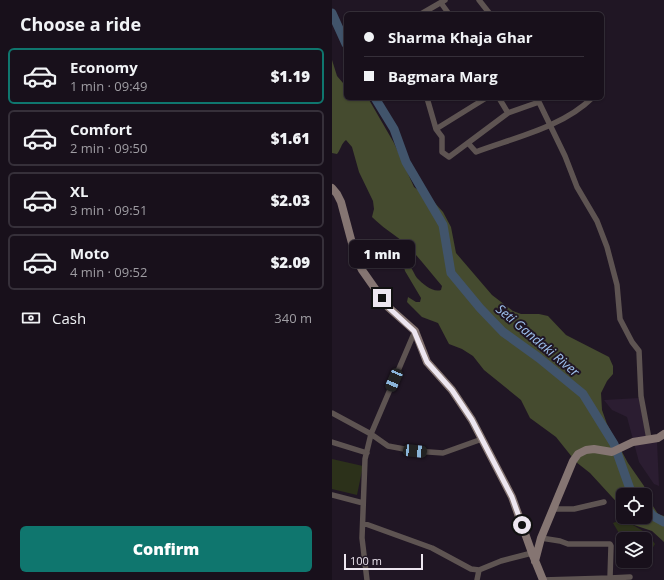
<!DOCTYPE html>
<html lang="en">
<head>
<meta charset="utf-8">
<style>
  body { margin:0; font-family:"Open Sans",sans-serif; background:#211924; color:#f1f3f6; height:100vh; display:flex; flex-direction:column; font-size:15px; white-space:nowrap }
  * { box-sizing:border-box; margin:0 }
  p { font-size:13px; color:#9f9da3 }
  .icon { flex:none; width:22px; height:22px; fill:none; stroke:currentColor; stroke-width:2; stroke-linecap:round; stroke-linejoin:round }
  .map { position:relative; flex:1; overflow:hidden }
  .details { display:flex; flex-direction:column; background:#18101b; width:332px }
  .details>* { flex:none }
  .top-card { position:absolute; left:12px; top:12px; width:260px; height:88px; border-radius:6px; box-shadow:0 1px 3px #0004,0 0 0 1px #36303a; display:grid; align-content:center; height:88px; padding:0 20px; background:#18101b }
  .controls { position:absolute; left:284px; top:488px; display:grid; gap:8px }
  .controls a { display:grid; place-items:center; width:36px; height:36px; border-radius:6px; background:#18101b; box-shadow:0 1px 3px #0004,0 0 0 1px #36303a; font-size:20px }
  .scale { position:absolute; left:12px; bottom:10px; width:79px; box-sizing:border-box; padding-left:4px; border:2px solid #ede6f0; border-top:0; font-size:11px; line-height:14px; white-space:nowrap; color:#ede6f0; -webkit-text-stroke:3px #201624; paint-order:stroke }
  .end { position:absolute; width:18px; height:18px; margin:-9px; border:5px solid #ede6f0; background:#111; box-shadow:0 0 0 2px #111 }
  .from { border-radius:50% }
  .bubble { position:absolute; height:28px; border-radius:6px; background:#18101b; box-shadow:0 1px 3px #0004,0 0 0 1px #36303a; font-size:13px; font-weight:800; line-height:28px; text-align:center }
  .car { position:absolute; width:12px; height:24px; margin:-12px -6px; border-radius:5px; box-shadow:0 0 3px 1px #0007; background:linear-gradient(#222 24%,#8ab4d8 0 40%,#222 0 76%,#8ab4d8 0 86%,#222 0) }
  .top-card b { display:flex; align-items:center; gap:14px; height:38px; font-size:15px }
  .top-card b+b { border-top:1px solid #36303a }
  .top-card i { width:10px; height:10px; background:#f1f3f6 }
  ul { padding:0; list-style:none }
  li { display:flex; align-items:center; gap:12px; height:56px; margin:0 8px 6px; padding:0 12px; border:2px solid #36303a; border-radius:6px }
  li div { flex:1 }
  li b { display:block; font-size:15px }
  li em { font-style:normal; font-weight:800 }
  li.current { border-color:#0f766e }
  li>.icon { width:36px; height:36px; stroke-width:1.5 }
  h2 { padding:0 20px; font-size:18px; line-height:48px }
  .pay { display:flex; align-items:center; gap:10px; height:44px; padding:0 20px; font-size:15px }
  .pay p { margin-inline-start:auto }
  .primary-button { display:flex; gap:8px; margin-top:auto; padding:8px 20px }
  .primary-button a { flex:1; height:46px; border-radius:6px; background:#0f766e; color:#fff; font-size:16px; font-weight:800; line-height:46px; text-align:center }
  main { display:flex; flex:1; min-height:0 }
  .map>svg:first-child { display:block }
  .built { fill:#2b1d31 }
  .green { fill:#2c311a }
  .forest { fill:#454b2f }
  .lines { fill:none; stroke-linecap:round; stroke-linejoin:round }
  .river { stroke:#41546b; stroke-width:9 }
  .street { stroke:#5e5452; stroke-width:5.5 }
  .secondary { stroke:#857572; stroke-width:8 }
  .route { stroke:#ede6f0; stroke-width:5 }
  .labels { text-anchor:middle; dominant-baseline:central; stroke-width:4; stroke-linejoin:round; paint-order:stroke }
  .water-label { font-size:13px; font-style:italic; fill:#9fc2f0; stroke:#201624 }
</style>
</head>
<body>
<main>
<section class="details">
<h2>Choose a ride</h2>
<ul>
<li class="current"><svg class="icon" aria-label="car" viewBox="0 0 24 24"><path d="M5 17H2v-5l4-1 3-4h7l3 4 3 1v5h-3M9 17h6M6 11h13"/><circle cx="7" cy="17" r="2"/><circle cx="17" cy="17" r="2"/></svg><div><b>Economy</b><p>1 min · 09:49</p></div><em>$1.19</em></li>
<li><svg class="icon" aria-label="car" viewBox="0 0 24 24"><path d="M5 17H2v-5l4-1 3-4h7l3 4 3 1v5h-3M9 17h6M6 11h13"/><circle cx="7" cy="17" r="2"/><circle cx="17" cy="17" r="2"/></svg><div><b>Comfort</b><p>2 min · 09:50</p></div><em>$1.61</em></li>
<li><svg class="icon" aria-label="car" viewBox="0 0 24 24"><path d="M5 17H2v-5l4-1 3-4h7l3 4 3 1v5h-3M9 17h6M6 11h13"/><circle cx="7" cy="17" r="2"/><circle cx="17" cy="17" r="2"/></svg><div><b>XL</b><p>3 min · 09:51</p></div><em>$2.03</em></li>
<li><svg class="icon" aria-label="car" viewBox="0 0 24 24"><path d="M5 17H2v-5l4-1 3-4h7l3 4 3 1v5h-3M9 17h6M6 11h13"/><circle cx="7" cy="17" r="2"/><circle cx="17" cy="17" r="2"/></svg><div><b>Moto</b><p>4 min · 09:52</p></div><em>$2.09</em></li>
</ul>
<div class="pay"><svg class="icon" aria-label="cash" viewBox="0 0 24 24"><path d="M3 7h18v10H3z"/><circle cx="12" cy="12" r="2"/></svg>Cash<p>340 m</p></div>
<div class="primary-button"><a>Confirm</a></div>
</section>
<div class="map">
<svg width="332" height="580" viewBox="0 0 332 580">
  <rect width="100%" height="100%" fill="#201624"/>
  <path class="built" d="M 307,398 L 314,436 L 325,441 L 327,486 L 322,484 L 307,462 L 295,417 L 280,410 L 272,400 Z"/>
  <path class="green" d="M 0,459 L 31,466 L 25,495 L 0,489 Z
    M 296,517 L 301,525 L 316,534 L 323,544 L 316,556 L 313,557 L 313,539 L 291,539 L 291,540 L 281,523 Z"/>
  <path class="forest" d="M 0,60 L 5,76 L 11,83 L 14,83 L 14,98 L 36,98 L 62,143 L 82,187 L 102,202 L 111,212 L 119,227 L 124,253 L 160,295 L 181,311 L 189,314 L 207,314 L 216,316 L 234,335 L 277,357 L 281,366 L 281,374 L 275,381 L 269,393 L 270,410 L 275,424 L 296,463 L 312,486 L 319,503 L 326,514 L 332,516 L 332,542 L 320,531 L 302,525 L 297,517 L 313,517 L 313,495 L 291,495 L 291,509 L 258,473 L 244,462 L 224,437 L 198,418 L 189,400 L 152,370 L 141,356 L 130,349 L 117,344 L 106,323 L 90,317 L 75,302 L 76,297 L 84,302 L 88,302 L 89,298 L 73,271 L 71,263 C 80,264 80,271 85,278 C 91,284 101,293 109,290 L 110,286 C 97,271 85,254 70,241 C 60,233 50,227 40,217 L 42,209 L 41,201 L 27,172 L 20,147 L 14,140 C 9,144 9,149 5,154 L 0,153 Z"/>
  <g class="lines">
    <path class="river" d="M 0,13 L 14,44
      M 43,98 L 62,129 L 74,162 L 111,225 L 119,273 L 148,308 L 171,332 L 207,358 L 251,394 L 282,444 L 298,489 L 303,495
      M 313,506 L 321,516 L 332,522"/>
    <path class="street" d="M 147,0 L 158,14
      M 109,3 L 117,14
      M 89,14 L 113,0
      M 95,98 L 104,129 L 110,137 L 110,152 L 117,157 L 176,113 L 207,102
      M 167,98 L 176,113
      M 205,98 L 233,156 L 245,187 L 265,221 L 275,247 L 285,285 L 288,319 L 300,342 L 307,351 L 309,396 L 317,439
      M 104,129 L 154,98
      M 136,143 L 144,152 C 181,138 231,127 260,98
      M 0,413 L 39,434 L 56,446 L 83,451 L 111,453 L 150,439
      M 0,442 L 35,453
      M 0,495 L 31,503
      M 222,509 L 242,509 L 272,502
      M 31,523 L 100,548 L 139,569 L 147,570 L 169,561 L 200,553
      M 209,538 L 228,541 L 236,544 L 278,544 L 279,546 L 278,578 L 298,577
      M 35,580 L 30,538 L 33,459 L 39,434 L 83,331
      M 145,580 L 147,570
      M 211,580 L 278,578"/>
    <path class="secondary" d="M 0,188 L 5,194 L 9,202 L 24,258 L 30,270 L 56,307 L 83,331 L 95,362 L 120,390 L 140,420 L 180,497 L 200,553 L 211,580
      M 203,561 L 209,538 L 241,461 L 246,454 L 254,450 L 262,449 L 280,452 L 301,442 L 326,438 L 332,434"/>
  </g>
  <g class="lines">
    <path class="route" d="M 50,298 L 56,307 L 82,331 L 95,362 L 120,390 L 140,420 L 180,497 L 190,525"/>
  </g>
  <g class="labels">
    <g class="water-label">
      <text transform="translate(206 340) rotate(40)">Seti Gandaki River</text>
    </g>
  </g>
</svg>
<div class="controls">
<a><svg class="icon" aria-label="locate" viewBox="0 0 24 24"><circle cx="12" cy="12" r="6"/><path d="M12 2v4M12 18v4M2 12h4M18 12h4"/></svg></a>
<a><svg class="icon" aria-label="layers" viewBox="0 0 24 24"><path d="M12 4l9 5-9 5-9-5zM3 14l9 5 9-5"/></svg></a>
</div>
<div class="scale">100 m</div>
<i class="end from" style="left:190px;top:525px"></i>
<i class="end" style="left:50px;top:298px"></i>
<div class="bubble" style="left:17px;top:240px;width:66px">1 min</div>
<i class="car" style="left:62px;top:380px;rotate:203deg"></i>
<i class="car" style="left:83px;top:451px;rotate:96deg"></i>
<div class="top-card">
<b><i class="from"></i>Sharma Khaja Ghar</b>
<b><i></i>Bagmara Marg</b>
</div>
</div>
</main>
</body>
</html>
